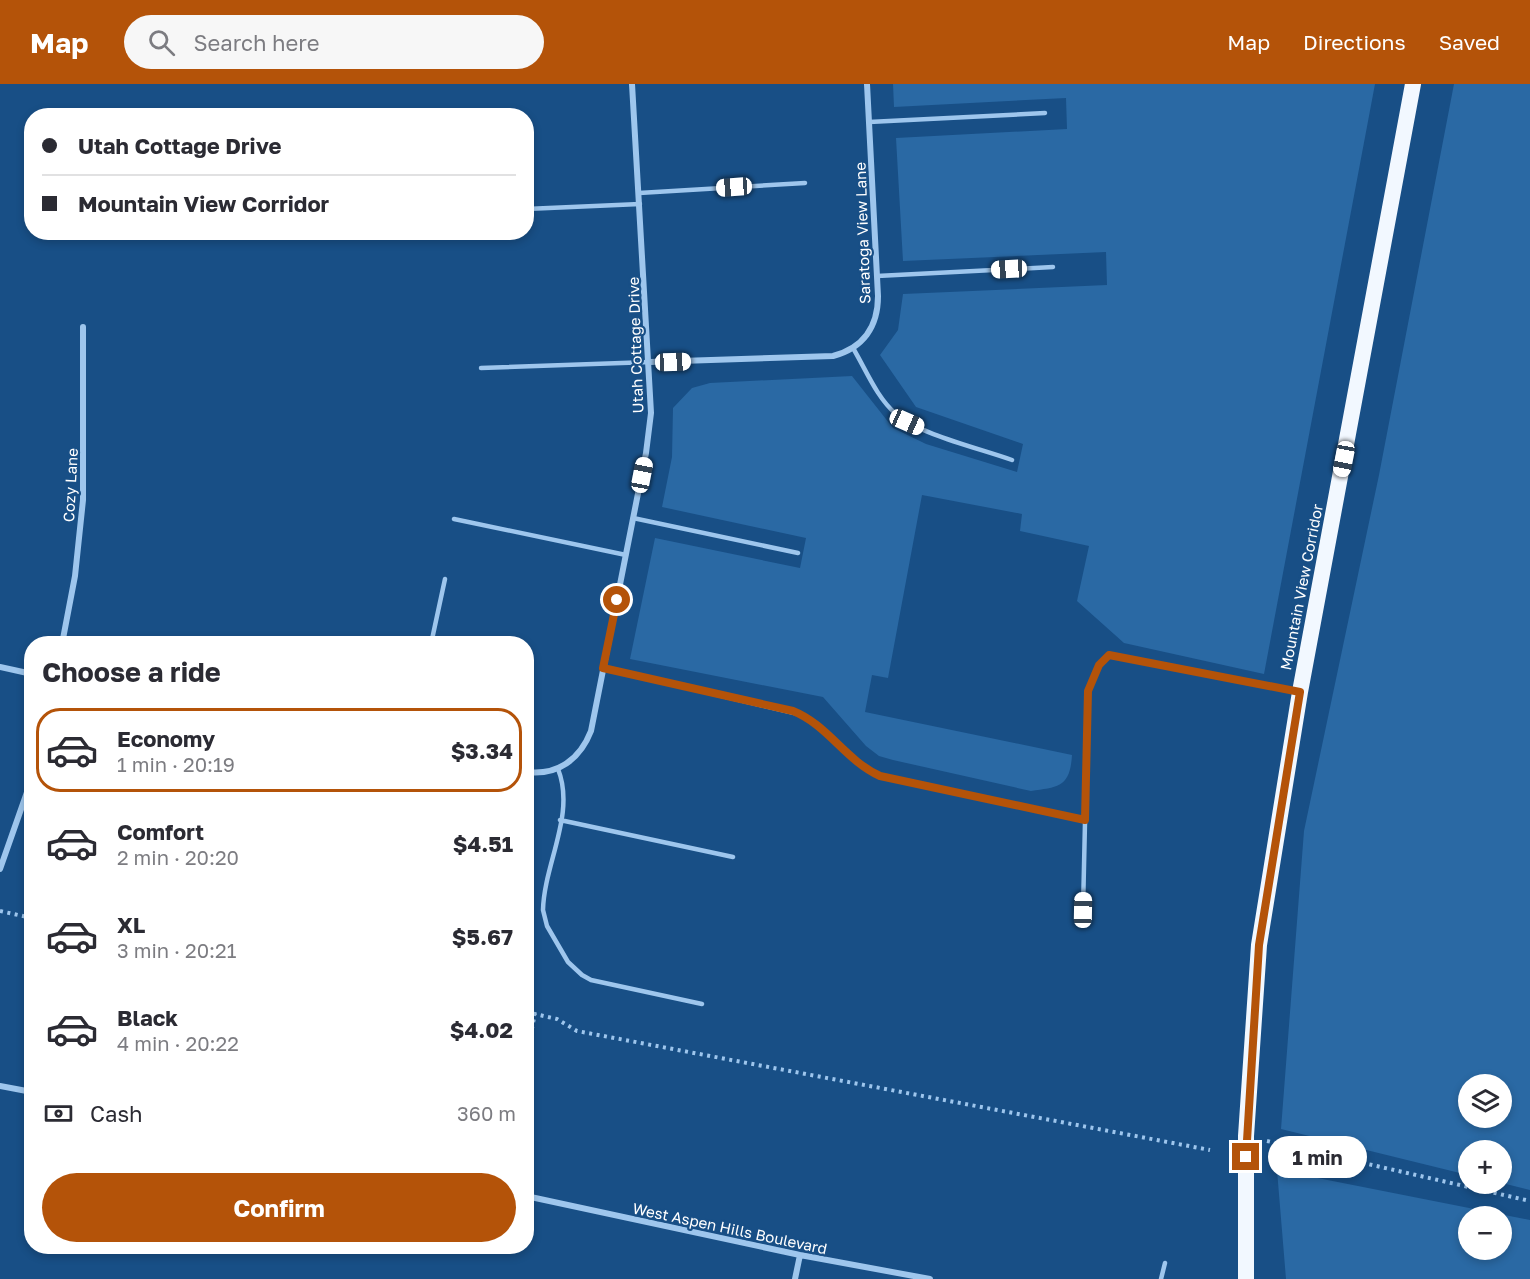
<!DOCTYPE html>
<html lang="en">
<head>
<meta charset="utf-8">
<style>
  body { margin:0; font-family:"Golos Text",sans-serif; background:#f7f7f7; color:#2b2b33; height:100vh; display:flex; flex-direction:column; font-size:22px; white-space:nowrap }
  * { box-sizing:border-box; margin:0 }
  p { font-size:20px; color:#7c7c81 }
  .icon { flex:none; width:33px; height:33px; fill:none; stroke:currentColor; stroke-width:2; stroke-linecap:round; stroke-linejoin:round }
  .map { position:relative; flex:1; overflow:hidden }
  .drawer { position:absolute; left:24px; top:552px; width:510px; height:618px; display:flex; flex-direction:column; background:#fff; border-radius:24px; box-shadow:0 3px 9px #0003 }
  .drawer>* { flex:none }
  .guide { position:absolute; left:24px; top:24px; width:510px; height:132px; border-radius:24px; box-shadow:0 3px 9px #0003; display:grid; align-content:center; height:132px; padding:0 18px; background:#fff }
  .controls { position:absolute; left:1458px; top:990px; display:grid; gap:12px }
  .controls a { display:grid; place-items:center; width:54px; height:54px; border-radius:50%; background:#fff; box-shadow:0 3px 9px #0003; font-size:30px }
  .end { position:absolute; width:27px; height:27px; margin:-14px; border:8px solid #b45309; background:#fff; box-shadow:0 0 0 3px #fff }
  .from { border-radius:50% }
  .bubble { position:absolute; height:42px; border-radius:21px; background:#fff; box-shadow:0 3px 9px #0003; font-size:20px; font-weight:700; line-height:42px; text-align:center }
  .car { position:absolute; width:18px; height:36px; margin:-18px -9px; border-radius:8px; box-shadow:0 0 4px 2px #0007; background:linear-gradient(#fff 24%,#345 0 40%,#fff 0 76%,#345 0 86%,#fff 0) }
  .guide b { display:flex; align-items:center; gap:21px; height:57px; font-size:22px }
  .guide b+b { border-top:2px solid #e1e1e2 }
  .guide i { width:15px; height:15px; background:#2b2b33 }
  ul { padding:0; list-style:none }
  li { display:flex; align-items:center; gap:18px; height:84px; margin:0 12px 9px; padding:0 6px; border:3px solid transparent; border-radius:24px }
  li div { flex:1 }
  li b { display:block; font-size:22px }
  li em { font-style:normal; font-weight:700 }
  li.active { border-color:#b45309 }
  li>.icon { width:54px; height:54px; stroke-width:1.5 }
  h2 { padding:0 18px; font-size:27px; line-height:72px }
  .pay { display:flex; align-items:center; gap:15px; height:66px; padding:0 18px; font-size:22px }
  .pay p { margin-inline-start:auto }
  .primary-button { display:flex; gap:12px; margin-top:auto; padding:12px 18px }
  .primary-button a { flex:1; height:69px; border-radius:36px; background:#b45309; color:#fff; font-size:24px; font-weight:700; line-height:69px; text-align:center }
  header { display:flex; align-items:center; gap:36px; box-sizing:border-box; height:84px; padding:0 30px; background:#b45309; color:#fff }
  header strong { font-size:28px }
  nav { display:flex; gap:33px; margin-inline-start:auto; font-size:21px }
  .search { width:420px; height:54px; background:#f7f7f7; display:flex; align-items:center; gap:15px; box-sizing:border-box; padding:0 21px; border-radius:33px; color:#7c7c81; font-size:22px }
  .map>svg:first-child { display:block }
  .green { fill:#2a69a4; fill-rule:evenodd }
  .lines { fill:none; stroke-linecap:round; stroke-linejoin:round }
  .path { stroke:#9ec6ed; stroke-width:4; stroke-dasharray:3 4.5; stroke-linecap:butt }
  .service { stroke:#9ec6ed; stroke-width:4.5 }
  .minor { stroke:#9ec6ed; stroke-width:6 }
  .trunk { stroke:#f2f8ff; stroke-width:16 }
  .route { stroke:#b45309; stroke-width:8 }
  .labels { text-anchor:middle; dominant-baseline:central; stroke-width:4.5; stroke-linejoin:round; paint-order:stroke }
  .street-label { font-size:15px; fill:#fff; stroke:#184f86 }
</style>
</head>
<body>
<header>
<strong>Map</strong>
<div class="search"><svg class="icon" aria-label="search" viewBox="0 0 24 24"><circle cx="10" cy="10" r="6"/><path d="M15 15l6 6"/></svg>Search here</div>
<nav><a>Map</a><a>Directions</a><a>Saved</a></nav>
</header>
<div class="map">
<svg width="1530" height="1195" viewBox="0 0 1530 1195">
  <rect width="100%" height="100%" fill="#184f86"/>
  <path class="green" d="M 893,0 L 1375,0 L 1264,590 L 1124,559 L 1077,517 L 1089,462 L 1020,447 L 1022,430 L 922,411 L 888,594 L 872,591 L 865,628 L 1072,671 C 1070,703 1059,703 1031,707 L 893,676 L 879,672 L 866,662 L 823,613 L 630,575 L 655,454 L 800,484 L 806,454 L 662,423 L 672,373 L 673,324 L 692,304 L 710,299 L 852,292 L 893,344 L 926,360 L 1017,388 L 1023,360 L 916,323 L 880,271 L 898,246 L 903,210 L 1107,201 L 1106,168 L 903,177 L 896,54 L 1067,45 L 1066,14 L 894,23 Z
    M 1454,0 L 1530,0 L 1530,1106 L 1502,1099 L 1502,1066 L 1468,1066 L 1468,1091 L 1281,1045 L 1304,747 L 1379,391 ZM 1502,1000 L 1502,1034 L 1468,1034 L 1468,1000 Z
    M 1277,1086 L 1530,1136 L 1530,1195 L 1286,1195 ZM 1468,1132 L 1502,1132 L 1502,1166 L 1468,1166 Z"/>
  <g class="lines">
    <path class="path" d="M 0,827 L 32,834
      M 526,928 L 557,935 L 577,947 L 1210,1066
      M 526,975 L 535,929
      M 1267,1057 L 1530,1117"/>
    <path class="service" d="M 869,38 L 1045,29
      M 639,109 L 805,99
      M 526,125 L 640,120
      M 877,192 L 1053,183
      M 853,264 C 866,286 877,314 896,330 C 918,350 982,365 1012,376
      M 481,284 L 650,278
      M 633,434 L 798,469
      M 454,435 L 626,471
      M 431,560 L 445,495
      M 603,584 L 803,631 C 832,648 848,678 880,692 L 1085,736
      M 558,685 C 576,730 544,780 543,826 L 547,842 L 568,878 L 582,891 L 591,896 L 702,920
      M 560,736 L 733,773
      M 1083,826 L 1088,607 L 1099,581 L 1109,571 L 1297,608
      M 1161,1195 L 1165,1179"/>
    <path class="minor" d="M 650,278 L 833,272 C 863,264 878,243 878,212 L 867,0
      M 62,560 L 75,492 L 83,416 L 83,243
      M 0,583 L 32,590
      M 526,688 C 558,692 580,675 591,647 L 646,369 L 651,329 L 632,0
      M 0,785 L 32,694
      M 0,1002 L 32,1008
      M 526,1112 L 800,1171 L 930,1195
      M 795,1195 L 800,1171"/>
    <path class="trunk" d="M 1246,1195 L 1246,1052 L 1259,861 L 1300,608 L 1413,0"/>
  </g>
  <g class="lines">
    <path class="route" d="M 617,516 L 603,584 L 793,627 C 828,641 845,676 880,692 L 1085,736 L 1088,607 L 1099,581 L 1109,571 L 1300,608 L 1259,861 L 1246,1073"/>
  </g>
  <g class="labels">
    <g class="street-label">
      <text transform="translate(862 149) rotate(-92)">Saratoga View Lane</text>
      <text transform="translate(635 261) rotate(-92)">Utah Cottage Drive</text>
      <text transform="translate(70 401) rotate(-87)">Cozy Lane</text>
      <text transform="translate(1301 503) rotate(-79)">Mountain View Corridor</text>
      <text transform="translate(730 1144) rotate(12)">West Aspen Hills Boulevard</text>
    </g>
  </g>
</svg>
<div class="controls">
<a><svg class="icon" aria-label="layers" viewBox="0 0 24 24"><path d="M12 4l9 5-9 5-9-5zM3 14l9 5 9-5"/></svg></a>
<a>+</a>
<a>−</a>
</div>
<i class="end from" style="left:617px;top:516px"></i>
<i class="end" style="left:1246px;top:1073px"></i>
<div class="bubble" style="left:1268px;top:1052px;width:99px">1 min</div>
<i class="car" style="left:734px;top:103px;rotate:266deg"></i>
<i class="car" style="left:1009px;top:185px;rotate:267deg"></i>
<i class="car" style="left:673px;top:278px;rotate:88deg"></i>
<i class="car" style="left:907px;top:338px;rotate:114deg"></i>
<i class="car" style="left:1344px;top:375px;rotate:191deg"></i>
<i class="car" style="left:642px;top:391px;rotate:11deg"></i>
<i class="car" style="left:1083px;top:826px;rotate:1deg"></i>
<div class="guide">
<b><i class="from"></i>Utah Cottage Drive</b>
<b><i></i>Mountain View Corridor</b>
</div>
<section class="drawer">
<h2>Choose a ride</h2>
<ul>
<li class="active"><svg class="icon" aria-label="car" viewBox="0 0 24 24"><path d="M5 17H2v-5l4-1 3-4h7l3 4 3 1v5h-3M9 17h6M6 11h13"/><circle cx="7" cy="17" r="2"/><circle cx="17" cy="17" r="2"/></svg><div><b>Economy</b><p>1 min · 20:19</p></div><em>$3.34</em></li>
<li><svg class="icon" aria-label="car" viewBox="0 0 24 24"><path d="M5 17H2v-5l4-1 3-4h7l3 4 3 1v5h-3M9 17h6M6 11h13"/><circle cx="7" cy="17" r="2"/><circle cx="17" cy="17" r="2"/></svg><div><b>Comfort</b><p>2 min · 20:20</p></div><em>$4.51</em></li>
<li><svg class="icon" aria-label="car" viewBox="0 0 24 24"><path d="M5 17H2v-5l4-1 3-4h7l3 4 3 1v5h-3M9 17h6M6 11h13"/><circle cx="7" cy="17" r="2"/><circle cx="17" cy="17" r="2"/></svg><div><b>XL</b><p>3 min · 20:21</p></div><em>$5.67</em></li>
<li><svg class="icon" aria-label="car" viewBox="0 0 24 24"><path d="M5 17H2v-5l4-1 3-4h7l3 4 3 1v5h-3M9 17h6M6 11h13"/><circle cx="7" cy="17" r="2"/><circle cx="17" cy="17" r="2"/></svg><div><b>Black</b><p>4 min · 20:22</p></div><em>$4.02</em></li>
</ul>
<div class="pay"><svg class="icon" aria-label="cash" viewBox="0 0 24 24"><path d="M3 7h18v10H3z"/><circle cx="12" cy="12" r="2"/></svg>Cash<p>360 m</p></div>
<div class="primary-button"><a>Confirm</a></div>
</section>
</div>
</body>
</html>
